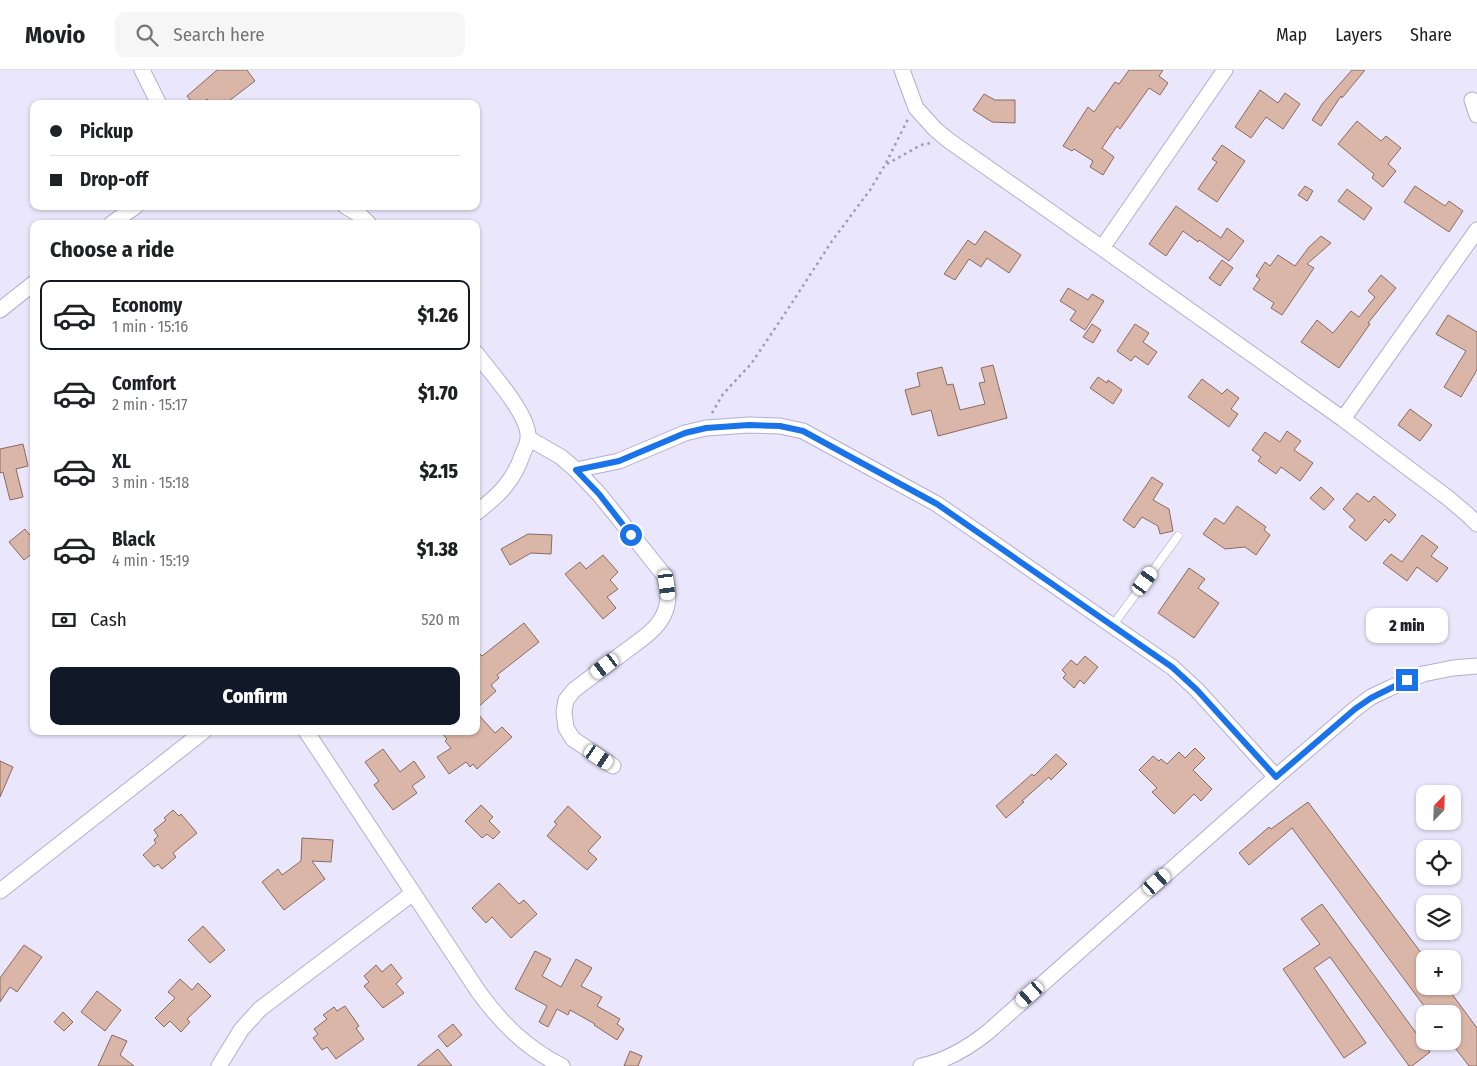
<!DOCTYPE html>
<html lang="en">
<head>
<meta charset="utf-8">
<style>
  body { margin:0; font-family:"Fira Sans Condensed",sans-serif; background:#f6f6f6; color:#202124; height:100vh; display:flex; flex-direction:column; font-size:19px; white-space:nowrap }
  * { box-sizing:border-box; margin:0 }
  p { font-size:16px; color:#757577 }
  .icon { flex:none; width:28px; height:28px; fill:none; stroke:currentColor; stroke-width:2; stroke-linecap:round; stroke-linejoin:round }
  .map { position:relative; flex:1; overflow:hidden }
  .sheet { position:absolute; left:30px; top:150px; width:450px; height:515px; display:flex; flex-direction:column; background:#fff; border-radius:10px; box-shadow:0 1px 4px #0004 }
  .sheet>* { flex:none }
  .top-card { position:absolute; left:30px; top:30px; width:450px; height:110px; border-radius:10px; box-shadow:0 1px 4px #0004; display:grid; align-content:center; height:110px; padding:0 20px; background:#fff }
  .needle { width:32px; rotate:23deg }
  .fabs { position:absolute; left:1416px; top:715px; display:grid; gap:10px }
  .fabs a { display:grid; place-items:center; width:45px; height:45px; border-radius:10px; background:#fff; box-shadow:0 1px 4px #0004; font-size:25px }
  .end { position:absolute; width:22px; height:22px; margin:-11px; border:6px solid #1a73e8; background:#fff; box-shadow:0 0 0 2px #fff }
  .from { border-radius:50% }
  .bubble { position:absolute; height:35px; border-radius:10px; background:#fff; box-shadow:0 1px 4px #0004; font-size:16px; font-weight:800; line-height:35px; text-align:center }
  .car { position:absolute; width:15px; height:30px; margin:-15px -8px; border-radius:6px; box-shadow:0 0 4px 1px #0007; background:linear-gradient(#fff 24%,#345 0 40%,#fff 0 76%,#345 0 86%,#fff 0) }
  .top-card b { display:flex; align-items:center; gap:18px; height:48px; font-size:19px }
  .top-card b+b { border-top:1px solid #e0e0e0 }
  .top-card i { width:12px; height:12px; background:#202124 }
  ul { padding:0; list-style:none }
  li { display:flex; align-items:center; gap:15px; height:70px; margin:0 10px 8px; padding:0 10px; border:2px solid transparent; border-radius:10px }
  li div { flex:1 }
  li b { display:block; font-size:19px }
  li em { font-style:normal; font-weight:800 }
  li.selected { border-color:#111827 }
  li>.icon { width:45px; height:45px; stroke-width:1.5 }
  h2 { padding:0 20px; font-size:22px; line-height:60px }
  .pay { display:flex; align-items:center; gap:12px; height:55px; padding:0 20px; font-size:19px }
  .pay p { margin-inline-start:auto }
  .primary-button { display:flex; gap:10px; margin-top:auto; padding:10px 20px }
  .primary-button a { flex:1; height:58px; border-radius:10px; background:#111827; color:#fff; font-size:20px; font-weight:800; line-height:58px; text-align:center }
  header { display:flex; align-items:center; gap:30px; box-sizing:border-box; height:70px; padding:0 25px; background:#fff; border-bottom:1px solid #e0e0e0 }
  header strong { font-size:24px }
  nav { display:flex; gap:28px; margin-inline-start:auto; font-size:18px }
  .search { width:350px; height:45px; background:#f6f6f6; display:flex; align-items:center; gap:12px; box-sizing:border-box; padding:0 18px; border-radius:10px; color:#757577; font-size:19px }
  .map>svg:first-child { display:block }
  .building { fill:#dab6a8; stroke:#8b6a5e }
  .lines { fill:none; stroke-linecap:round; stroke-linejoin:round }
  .service-casing { stroke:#b3aece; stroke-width:9 }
  .minor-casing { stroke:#b3aece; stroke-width:17 }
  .path { stroke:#9e9bad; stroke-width:2.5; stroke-dasharray:2.5 4; stroke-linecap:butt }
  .service { stroke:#fff; stroke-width:8 }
  .minor { stroke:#fff; stroke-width:15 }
  .route { stroke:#1a73e8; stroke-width:6 }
</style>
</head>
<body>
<header>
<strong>Movio</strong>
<div class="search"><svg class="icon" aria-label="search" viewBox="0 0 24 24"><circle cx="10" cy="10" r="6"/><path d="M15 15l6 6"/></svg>Search here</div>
<nav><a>Map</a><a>Layers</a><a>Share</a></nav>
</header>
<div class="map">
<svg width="1477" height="996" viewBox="0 0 1477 996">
  <rect width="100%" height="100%" fill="#eae7fc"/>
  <path class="building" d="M 217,0 L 247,0 L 255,11 L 225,34 L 210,34 L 207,29 L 202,34 L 193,34 L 187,26 Z
    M 1129,0 L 1163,0 L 1159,6 L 1168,13 L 1160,25 L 1149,18 L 1120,59 L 1117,56 L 1102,78 L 1114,87 L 1103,105 L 1090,97 L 1093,91 L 1074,79 L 1072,81 L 1063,76 L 1088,37 L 1094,42 L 1115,12 L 1119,14 Z
    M 1352,0 L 1365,0 L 1342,28 L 1341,26 L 1321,56 L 1312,50 L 1323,33 Z
    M 1260,20 L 1278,33 L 1285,23 L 1300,34 L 1283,59 L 1266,47 L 1251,68 L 1235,57 Z
    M 984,24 L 995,30 L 1015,30 L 1015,53 L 992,52 L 973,40 Z
    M 1357,51 L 1381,71 L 1386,66 L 1401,78 L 1388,94 L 1396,101 L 1383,117 L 1372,108 L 1374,104 L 1338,74 Z
    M 1222,75 L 1245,91 L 1217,132 L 1198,119 L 1217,92 L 1212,89 Z
    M 1305,116 L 1313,121 L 1307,131 L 1298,125 Z
    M 1415,116 L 1445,136 L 1449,131 L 1463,141 L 1449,162 L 1404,132 Z
    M 1347,119 L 1372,138 L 1364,150 L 1338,131 Z
    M 1176,136 L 1221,168 L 1227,158 L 1244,171 L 1229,191 L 1199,170 L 1198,172 L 1183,161 L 1166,186 L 1149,174 Z
    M 985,161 L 1021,185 L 1009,203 L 987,188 L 981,197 L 969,189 L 955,210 L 944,204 L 968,170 L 975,175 Z
    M 1321,166 L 1331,173 L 1307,194 L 1314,198 L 1282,245 L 1271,238 L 1274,233 L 1253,219 L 1260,209 L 1256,206 L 1265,192 L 1270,196 L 1278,185 L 1295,196 L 1309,177 Z
    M 1222,190 L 1233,198 L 1220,216 L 1209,208 Z
    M 1381,205 L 1396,218 L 1368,253 L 1370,254 L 1339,298 L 1301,272 L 1317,250 L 1333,263 L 1351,241 L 1359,247 L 1375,227 L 1368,221 Z
    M 1068,218 L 1088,230 L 1092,224 L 1104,231 L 1085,260 L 1070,250 L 1076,241 L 1060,231 Z
    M 1448,245 L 1477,262 L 1477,300 L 1461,327 L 1444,317 L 1466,281 L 1436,264 Z
    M 1092,254 L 1101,260 L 1093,273 L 1083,267 Z
    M 1135,254 L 1149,263 L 1143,272 L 1157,282 L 1148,295 L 1135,286 L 1131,291 L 1117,281 Z
    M 993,295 L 1007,348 L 938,366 L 931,340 L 912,345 L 905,320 L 920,316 L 917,303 L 942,297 L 947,315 L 953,314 L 960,340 L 985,334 L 979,313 L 985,312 L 981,298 Z
    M 1098,307 L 1107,313 L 1108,310 L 1122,320 L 1113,334 L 1090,318 Z
    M 1202,309 L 1222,324 L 1227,319 L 1239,328 L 1231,339 L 1238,344 L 1229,357 L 1188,327 Z
    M 1410,339 L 1432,355 L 1420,371 L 1398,355 Z
    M 1287,361 L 1301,371 L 1294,380 L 1313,393 L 1300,411 L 1281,397 L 1276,404 L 1258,391 L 1261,387 L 1252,380 L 1265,362 L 1280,372 Z
    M 23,374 L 28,396 L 16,399 L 23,427 L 10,430 L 3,402 L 0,403 L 0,379 Z
    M 1152,407 L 1163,414 L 1153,430 L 1169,439 L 1173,461 L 1160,464 L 1158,456 L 1142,447 L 1134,458 L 1123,450 Z
    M 1321,417 L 1334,429 L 1324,440 L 1310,428 Z
    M 1357,423 L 1369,432 L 1374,426 L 1396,445 L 1389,453 L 1385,449 L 1366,471 L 1349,457 L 1355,450 L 1343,439 Z
    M 1237,436 L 1266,457 L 1264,460 L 1270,465 L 1256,485 L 1245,477 L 1225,479 L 1203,464 L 1215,448 L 1224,454 Z
    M 25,459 L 34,470 L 34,482 L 24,490 L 9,472 Z
    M 528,464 L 552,465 L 551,484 L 531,483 L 510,495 L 501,479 Z
    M 1422,465 L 1438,477 L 1431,486 L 1448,498 L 1437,512 L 1417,497 L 1407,511 L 1383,493 L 1391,484 L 1402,492 Z
    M 603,485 L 618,502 L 610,510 L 618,519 L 607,527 L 616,538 L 603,549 L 565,504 L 580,492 L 586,499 Z
    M 1189,498 L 1205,509 L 1198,518 L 1219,533 L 1194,568 L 1158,543 Z
    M 524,553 L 539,572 L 497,605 L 499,608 L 491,615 L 496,621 L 476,639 L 476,580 L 482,586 Z
    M 1085,586 L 1098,597 L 1084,614 L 1080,610 L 1074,618 L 1063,608 L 1066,604 L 1062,600 L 1071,590 L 1077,595 Z
    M 476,642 L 495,663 L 502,657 L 512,667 L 477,699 L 473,694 L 470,697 L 466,692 L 449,704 L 437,687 L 451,678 L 445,671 L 447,669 L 440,661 L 476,661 Z
    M 1195,678 L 1205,688 L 1193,700 L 1212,719 L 1201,731 L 1194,724 L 1174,744 L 1152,722 L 1157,718 L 1139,700 L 1153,686 L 1159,691 L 1161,689 L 1167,694 L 1179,682 L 1185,688 Z
    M 383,679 L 400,702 L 414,691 L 425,707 L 412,716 L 417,723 L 393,740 L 374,715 L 379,711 L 365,692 Z
    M 1056,684 L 1067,694 L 1051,710 L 1049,707 L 1022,731 L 1024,732 L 1006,748 L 996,736 L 1032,704 L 1034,706 Z
    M 0,691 L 13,697 L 0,727 Z
    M 1308,732 L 1425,888 L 1425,916 L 1446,916 L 1477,958 L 1477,996 L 1469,996 L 1452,974 L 1452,944 L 1430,944 L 1292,758 L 1249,795 L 1239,783 L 1269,757 L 1271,759 Z
    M 481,735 L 493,747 L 489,751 L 500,762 L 493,769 L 487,764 L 482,768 L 465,751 Z
    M 568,736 L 601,767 L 588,781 L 597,789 L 587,800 L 547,766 L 557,754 L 554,752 Z
    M 173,740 L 179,746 L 181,744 L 197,763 L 173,783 L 176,787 L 162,799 L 158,794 L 154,797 L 143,785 L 156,773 L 154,770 L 158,766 L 154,760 L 166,750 L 164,748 Z
    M 302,768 L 333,770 L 331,792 L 312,791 L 325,809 L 284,840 L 262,812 L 278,799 L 282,805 L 301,791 Z
    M 499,813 L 519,834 L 524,830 L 537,844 L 511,868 L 492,847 L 486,853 L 472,838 Z
    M 1322,834 L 1430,982 L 1412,996 L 1409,996 L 1330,887 L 1314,898 L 1366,973 L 1344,988 L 1283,899 L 1320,874 L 1301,849 Z
    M 203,856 L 225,880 L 210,893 L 188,870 Z
    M 24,875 L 42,887 L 17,922 L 10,917 L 0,932 L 0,908 Z
    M 535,881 L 551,889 L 542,906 L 561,917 L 576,889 L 592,898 L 581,916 L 602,927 L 597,936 L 620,949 L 617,954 L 624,959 L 617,970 L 594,955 L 595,954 L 570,940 L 568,945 L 557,939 L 548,957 L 539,952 L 547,936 L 515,919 Z
    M 391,894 L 402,908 L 396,914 L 404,923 L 383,938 L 364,916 L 369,912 L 364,906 L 376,895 L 382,902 Z
    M 180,909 L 192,920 L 198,913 L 211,926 L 187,949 L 190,952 L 181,962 L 170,951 L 164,957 L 155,948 L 175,928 L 168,922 Z
    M 97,921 L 121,940 L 105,961 L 81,942 Z
    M 345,936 L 359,956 L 356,958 L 364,969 L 336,989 L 327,977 L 322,980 L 313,968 L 318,964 L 314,959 L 327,949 L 323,945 L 334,937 L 337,941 Z
    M 63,942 L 73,952 L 64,961 L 54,952 Z
    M 453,954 L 462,965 L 447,977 L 438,966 Z
    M 112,965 L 127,971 L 120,985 L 134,996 L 98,996 Z
    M 438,979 L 452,996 L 417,996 Z
    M 630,981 L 642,986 L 638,996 L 624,996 Z"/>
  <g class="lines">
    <defs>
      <path id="service" d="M 1113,555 L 1178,466"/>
      <path id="minor" d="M 142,0 L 159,34
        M 902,0 L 916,38 L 935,59 L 948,70 L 1102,178 L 1343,349 L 1448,428 L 1468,445 L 1477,454
        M 1472,30 L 1477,45
        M 345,136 L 360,145 L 369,154
        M 111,154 L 136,136
        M 1102,178 L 1225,0
        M 0,240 L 34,213
        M 476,283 C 490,302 530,345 528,368 C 528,373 525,379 523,383 C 514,411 499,425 476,443
        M 1343,349 L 1477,160
        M 528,368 L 561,387 L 576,400 L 599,424 L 664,505 C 669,519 670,533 663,546 C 655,562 637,572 623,583 C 607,595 590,608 574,620 L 566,630 L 564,642 L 566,658 L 573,669 L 613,696
        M 576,400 L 619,391 L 685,363 L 706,358 L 749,355 L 780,356 L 803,361 L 937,434 L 1172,597 L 1197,620 L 1276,707
        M 306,661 L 478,921 C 501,953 526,978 562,996
        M 0,821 L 204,661
        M 219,996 L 241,960 L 260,939 L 413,823
        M 921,996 C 946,991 968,978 988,962 L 1276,707 L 1355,639 L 1371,627 L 1390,618 L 1423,604 L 1453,598 L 1477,596"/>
    </defs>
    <use href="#service" class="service-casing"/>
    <use href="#minor" class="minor-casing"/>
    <path class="path" d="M 887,94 L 921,75 L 931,73
      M 712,343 L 723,324 L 751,294 L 788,239 L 832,171 L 870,120 L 885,95 L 908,49"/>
    <use href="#service" class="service"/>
    <use href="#minor" class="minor"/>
  </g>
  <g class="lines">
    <path class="route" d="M 631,465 L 599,424 L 576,400 L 619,391 L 685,363 L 706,358 L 749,355 L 780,356 L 803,361 L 937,434 L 1172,597 L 1197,620 L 1276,707 L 1355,639 L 1371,628 L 1407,610"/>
  </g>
</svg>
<div class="fabs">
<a><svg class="needle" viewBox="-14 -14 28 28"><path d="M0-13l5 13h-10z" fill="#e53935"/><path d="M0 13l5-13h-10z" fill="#757577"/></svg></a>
<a><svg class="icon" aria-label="locate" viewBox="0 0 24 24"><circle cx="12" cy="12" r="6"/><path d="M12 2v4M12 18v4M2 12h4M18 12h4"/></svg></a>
<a><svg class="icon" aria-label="layers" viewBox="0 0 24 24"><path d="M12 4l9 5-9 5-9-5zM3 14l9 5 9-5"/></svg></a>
<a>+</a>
<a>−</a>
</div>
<i class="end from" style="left:631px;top:465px"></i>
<i class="end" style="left:1407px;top:610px"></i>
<div class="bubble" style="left:1366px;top:538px;width:82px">2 min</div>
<i class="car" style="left:1145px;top:511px;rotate:36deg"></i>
<i class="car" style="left:667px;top:515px;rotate:173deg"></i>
<i class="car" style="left:605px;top:596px;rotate:233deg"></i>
<i class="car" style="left:599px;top:687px;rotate:124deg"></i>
<i class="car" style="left:1157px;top:812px;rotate:49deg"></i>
<i class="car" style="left:1030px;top:924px;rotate:229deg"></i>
<div class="top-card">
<b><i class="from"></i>Pickup</b>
<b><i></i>Drop-off</b>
</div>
<section class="sheet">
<h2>Choose a ride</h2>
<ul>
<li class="selected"><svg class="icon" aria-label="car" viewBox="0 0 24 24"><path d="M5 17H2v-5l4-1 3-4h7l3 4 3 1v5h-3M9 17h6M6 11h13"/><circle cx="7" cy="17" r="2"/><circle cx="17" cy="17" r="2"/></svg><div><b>Economy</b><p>1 min · 15:16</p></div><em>$1.26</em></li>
<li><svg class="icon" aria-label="car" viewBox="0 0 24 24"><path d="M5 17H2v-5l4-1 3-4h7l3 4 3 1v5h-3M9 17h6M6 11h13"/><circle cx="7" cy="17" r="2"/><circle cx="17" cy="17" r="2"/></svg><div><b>Comfort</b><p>2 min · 15:17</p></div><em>$1.70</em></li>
<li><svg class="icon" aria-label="car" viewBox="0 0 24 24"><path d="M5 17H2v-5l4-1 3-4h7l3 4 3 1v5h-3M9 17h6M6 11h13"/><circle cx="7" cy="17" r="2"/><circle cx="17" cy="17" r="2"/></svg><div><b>XL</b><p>3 min · 15:18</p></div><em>$2.15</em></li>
<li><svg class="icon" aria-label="car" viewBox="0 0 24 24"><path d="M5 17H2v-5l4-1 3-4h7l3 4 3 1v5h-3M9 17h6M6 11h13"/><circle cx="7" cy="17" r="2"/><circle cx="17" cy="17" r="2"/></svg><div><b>Black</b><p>4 min · 15:19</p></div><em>$1.38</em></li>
</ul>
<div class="pay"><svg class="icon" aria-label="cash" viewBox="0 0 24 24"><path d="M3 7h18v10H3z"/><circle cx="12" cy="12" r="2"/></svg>Cash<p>520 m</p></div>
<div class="primary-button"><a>Confirm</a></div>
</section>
</div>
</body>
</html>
